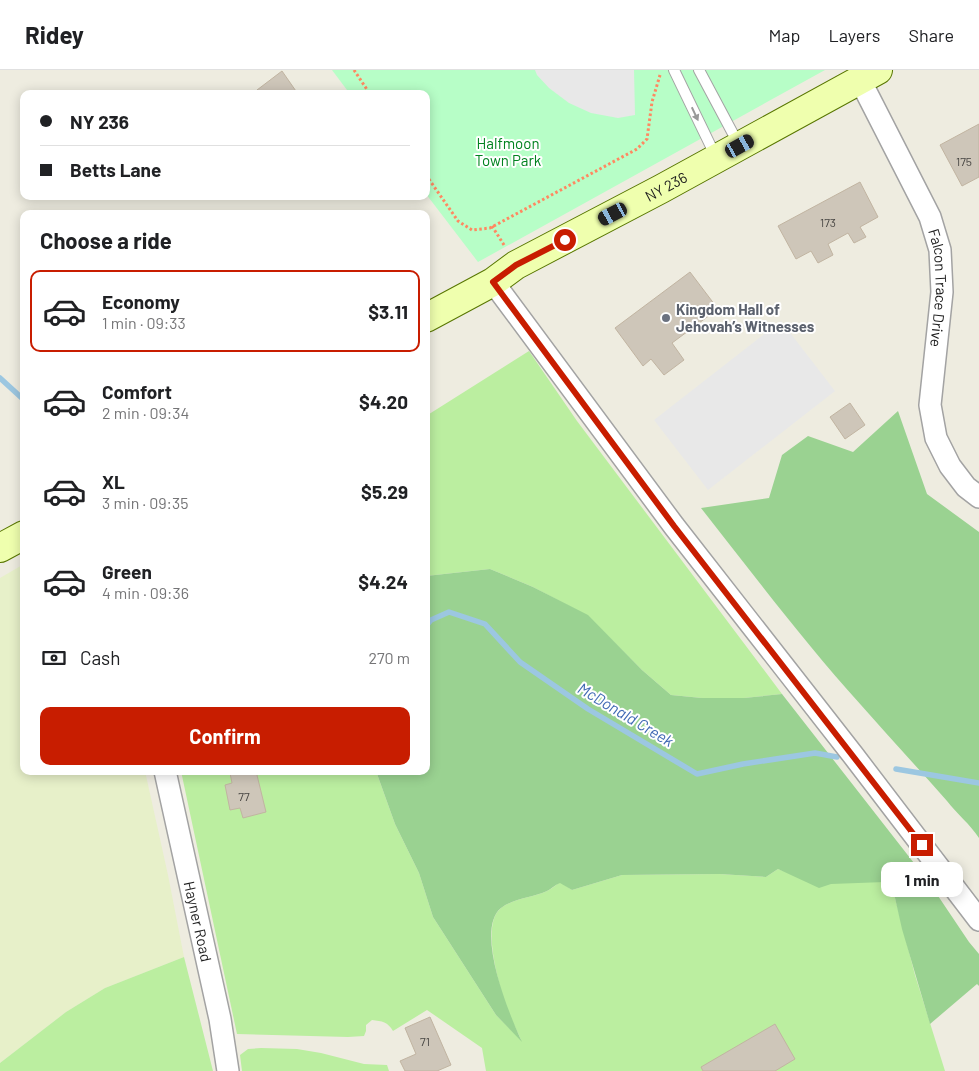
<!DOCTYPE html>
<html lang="en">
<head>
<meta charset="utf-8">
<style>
  body { margin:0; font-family:Barlow,sans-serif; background:#f6f6f6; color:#202124; height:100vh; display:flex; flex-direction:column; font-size:19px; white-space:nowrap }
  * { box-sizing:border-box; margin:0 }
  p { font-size:16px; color:#757577 }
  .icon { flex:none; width:28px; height:28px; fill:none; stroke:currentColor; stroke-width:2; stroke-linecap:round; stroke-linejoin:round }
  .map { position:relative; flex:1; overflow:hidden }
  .panel { position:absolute; left:20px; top:140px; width:410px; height:565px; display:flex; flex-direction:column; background:#fff; border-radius:10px; box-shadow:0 2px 12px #0003 }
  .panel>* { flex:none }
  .banner { position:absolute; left:20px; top:20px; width:410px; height:110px; border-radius:10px; box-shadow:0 2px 12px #0003; display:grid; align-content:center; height:110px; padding:0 20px; background:#fff }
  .end { position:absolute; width:22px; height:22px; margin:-11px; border:6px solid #c81d00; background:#fff; box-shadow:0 0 0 2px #fff }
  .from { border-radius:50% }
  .bubble { position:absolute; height:35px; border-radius:10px; background:#fff; box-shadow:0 2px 12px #0003; font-size:16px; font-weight:700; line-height:35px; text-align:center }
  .car { position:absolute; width:15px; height:30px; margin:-15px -8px; border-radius:6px; box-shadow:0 0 4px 1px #0007; background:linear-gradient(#222 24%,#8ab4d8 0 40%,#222 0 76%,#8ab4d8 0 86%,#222 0) }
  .banner b { display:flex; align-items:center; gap:18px; height:48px; font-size:19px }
  .banner b+b { border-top:1px solid #e0e0e0 }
  .banner i { width:12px; height:12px; background:#202124 }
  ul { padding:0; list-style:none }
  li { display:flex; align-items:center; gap:15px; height:82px; margin:0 10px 8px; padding:0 10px; border:2px solid transparent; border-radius:10px }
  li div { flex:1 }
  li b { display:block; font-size:19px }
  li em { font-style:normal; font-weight:700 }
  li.selected { border-color:#c81d00 }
  li>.icon { width:45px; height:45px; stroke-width:1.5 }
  h2 { padding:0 20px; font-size:22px; line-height:60px }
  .pay { display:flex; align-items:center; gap:12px; height:55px; padding:0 20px; font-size:19px }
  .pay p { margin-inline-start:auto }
  .button { display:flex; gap:10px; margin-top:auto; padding:10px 20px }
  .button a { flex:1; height:58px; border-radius:10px; background:#c81d00; color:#fff; font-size:20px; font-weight:700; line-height:58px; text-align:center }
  header { display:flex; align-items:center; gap:30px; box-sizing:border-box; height:70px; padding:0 25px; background:#fff; border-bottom:1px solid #e0e0e0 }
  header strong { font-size:24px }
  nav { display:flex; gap:28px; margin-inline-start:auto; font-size:18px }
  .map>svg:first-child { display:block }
  .farmland { fill:#e7f0c9 }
  .grass { fill:#bbeea0 }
  .forest { fill:#9ad291 }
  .park { fill:#b7fec7 }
  .parking { fill:#e8e8e8 }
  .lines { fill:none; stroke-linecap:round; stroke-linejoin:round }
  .stream { stroke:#9cc7e1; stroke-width:5.5 }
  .building { fill:#cec6b9; stroke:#c1b4a1 }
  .service-casing { stroke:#a3a3a3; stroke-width:12 }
  .minor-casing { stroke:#a3a3a3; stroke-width:24 }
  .secondary-casing { stroke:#587600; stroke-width:30 }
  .path { stroke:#ff8861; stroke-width:3; stroke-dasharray:2.5 2.5; stroke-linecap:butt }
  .service { stroke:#fff; stroke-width:10 }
  .minor { stroke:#fff; stroke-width:21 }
  .secondary { stroke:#efffae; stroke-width:28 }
  .oneway { fill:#999 }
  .route { stroke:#c81d00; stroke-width:6 }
  .worship-dot { fill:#6b7280; stroke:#fff; stroke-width:2 }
  .labels { text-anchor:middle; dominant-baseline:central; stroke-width:4; stroke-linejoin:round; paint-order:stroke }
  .number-label { font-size:12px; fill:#484643 }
  .park-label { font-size:15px; fill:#01821f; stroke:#fff }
  .street-label { font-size:15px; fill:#1c1c1c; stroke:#fff }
  .worship-label { font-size:15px; font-weight:bold; fill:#5b616d; stroke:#fff; text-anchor:start }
  .water-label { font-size:16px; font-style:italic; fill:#4069b4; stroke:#fff }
</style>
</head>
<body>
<header>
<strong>Ridey</strong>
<nav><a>Map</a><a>Layers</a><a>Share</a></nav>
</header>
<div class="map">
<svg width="979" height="1001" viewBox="0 0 979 1001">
  <rect width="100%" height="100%" fill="#eeece0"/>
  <path class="farmland" d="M 24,494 L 24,701 L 145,701 L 168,805 L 184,887 L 105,918 L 66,942 L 0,993 L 0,508 Z"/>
  <path class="grass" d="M 529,281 L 577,351 L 782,624 L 744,628 L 702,628 L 671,625 L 642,600 L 588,546 L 533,517 L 490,499 L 426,506 L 426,346 Z
    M 181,701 L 376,701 L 395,754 L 419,803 L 433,847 L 496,945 L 521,970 C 518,962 513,954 510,946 C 501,924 480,856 500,839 C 513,828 532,828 547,821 C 551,819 556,815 560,812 L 572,820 L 622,805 L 719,804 L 766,807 L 778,799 L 786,802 L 853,773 L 885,812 L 895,828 L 915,905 L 945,1001 L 486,1001 L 482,978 L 427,940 L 393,961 C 388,952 382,951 372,950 L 366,955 L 366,961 L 364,966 L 348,967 L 237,964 Z
    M 184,887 L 213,1001 L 0,1001 L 0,993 L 66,942 L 105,918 Z
    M 261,978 L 297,979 L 321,983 L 364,994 L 387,995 L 389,1001 L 242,1001 L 240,985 L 248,979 Z"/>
  <path class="forest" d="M 898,341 L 927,424 L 979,462 L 979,768 C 970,754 957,744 947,731 C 918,698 889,667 861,635 C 804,572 753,504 701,438 L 769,428 L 782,385 L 808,366 L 853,382 Z
    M 490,499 L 533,517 L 588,545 L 642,600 L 671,625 L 702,628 L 744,628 L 782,624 L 928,811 L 969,872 L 979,884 L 979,916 L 977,914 L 930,954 L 902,859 L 895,828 L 885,812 L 831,814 L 819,818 L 778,799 L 766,807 L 719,804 L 622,805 L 572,820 L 560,813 C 555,815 551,819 547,821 C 532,828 514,828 501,838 C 474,860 510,946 522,972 L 496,945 L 433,847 L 419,803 L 395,754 L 376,701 L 426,701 L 426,506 Z"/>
  <path class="park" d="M 332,0 L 825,0 L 478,192 L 426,124 L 426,24 L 350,24 Z"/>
  <path class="parking" d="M 535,0 L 634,0 L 635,45 L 618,48 L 591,43 L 569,33 L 549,18 L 537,5 Z
    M 781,251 L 835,321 L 708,420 L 654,350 Z"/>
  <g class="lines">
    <path class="stream" d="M 0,308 L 24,330
      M 426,556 L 431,550 L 449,542 L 485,554 L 520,592 L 588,639 L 697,704 L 743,694 L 815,683 L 837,687
      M 896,699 L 979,713"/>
  </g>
  <path class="building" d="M 282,1 L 298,24 L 260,24 L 257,20 Z
    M 979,54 L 979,107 L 962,116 L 940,75 Z
    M 860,112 L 878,147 L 860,157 L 866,167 L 854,173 L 848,163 L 828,174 L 833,185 L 818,193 L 811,181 L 796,189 L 778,156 Z
    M 690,202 L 718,239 L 672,273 L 684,290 L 664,305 L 651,289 L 643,296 L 615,258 Z
    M 850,333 L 865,355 L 845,369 L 830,347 Z
    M 239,701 L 256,701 L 266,742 L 243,748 L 240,738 L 230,740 L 225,715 L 232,713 L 230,703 Z
    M 430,947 L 451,995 L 437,1001 L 405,1001 L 400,991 L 416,984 L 405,958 Z
    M 775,954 L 795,989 L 775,1001 L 703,1001 L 701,997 Z"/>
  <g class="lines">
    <defs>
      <path id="service" d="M 674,0 L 716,87
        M 699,0 L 739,75"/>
      <g id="minor">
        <path id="s1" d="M 860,10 L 930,147 L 940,180 L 942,222 L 930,335 L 936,368 L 950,396 L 966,417 L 979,427"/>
        <path d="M 493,212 L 674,456 L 853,685 L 979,850"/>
        <path id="s2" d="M 165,701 L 220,949 L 228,1001"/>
      </g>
      <g id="secondary">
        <path id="s3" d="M 426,248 L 493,212 L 516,195 L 661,119 L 878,0"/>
        <path d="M 0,478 L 24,465"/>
      </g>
    </defs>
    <use href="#service" class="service-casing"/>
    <use href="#minor" class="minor-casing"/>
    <use href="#secondary" class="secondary-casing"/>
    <path class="path" d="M 354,0 L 370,24
      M 426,105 L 458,151 L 472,160 L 490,158 L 637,79 L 647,69 L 652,32 L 660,5
      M 492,156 L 504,175"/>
    <use href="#service" class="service"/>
    <use href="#minor" class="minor"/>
    <use href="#secondary" class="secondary"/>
  </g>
  <defs><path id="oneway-solid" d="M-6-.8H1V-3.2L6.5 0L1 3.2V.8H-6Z" transform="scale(1.25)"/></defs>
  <use class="oneway" href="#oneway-solid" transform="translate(695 44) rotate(65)"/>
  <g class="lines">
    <path class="route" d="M 565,170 L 516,195 L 493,212 L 674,456 L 922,775"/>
  </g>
  <circle class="worship-dot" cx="666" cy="248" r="5"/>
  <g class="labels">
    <g class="number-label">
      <text x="964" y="91">175</text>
      <text x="828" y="152">173</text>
      <text x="244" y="726">77</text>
      <text x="425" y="971">71</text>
    </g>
    <g class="park-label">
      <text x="508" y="73">Halfmoon<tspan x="508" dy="17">Town Park</tspan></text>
    </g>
    <g class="street-label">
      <text stroke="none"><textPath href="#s3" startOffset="274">NY 236</textPath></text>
      <text stroke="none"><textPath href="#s1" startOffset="226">Falcon Trace Drive</textPath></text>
      <text stroke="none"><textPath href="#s2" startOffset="154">Hayner Road</textPath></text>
    </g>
    <g class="worship-label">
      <text x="676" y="239">Kingdom Hall of<tspan x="676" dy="17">Jehovah’s Witnesses</tspan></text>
    </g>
    <g class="water-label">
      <text transform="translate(626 644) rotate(31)">McDonald Creek</text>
    </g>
  </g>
</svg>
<i class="end from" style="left:565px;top:170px"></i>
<i class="end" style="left:922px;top:775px"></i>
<div class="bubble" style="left:881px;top:792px;width:82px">1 min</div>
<i class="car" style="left:740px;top:76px;rotate:61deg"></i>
<i class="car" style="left:613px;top:144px;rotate:242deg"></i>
<div class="banner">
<b><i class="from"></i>NY 236</b>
<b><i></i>Betts Lane</b>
</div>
<section class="panel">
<h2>Choose a ride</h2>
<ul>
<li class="selected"><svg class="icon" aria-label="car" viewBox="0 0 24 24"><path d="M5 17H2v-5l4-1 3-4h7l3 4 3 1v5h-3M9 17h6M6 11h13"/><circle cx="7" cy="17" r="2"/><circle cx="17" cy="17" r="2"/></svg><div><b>Economy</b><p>1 min · 09:33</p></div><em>$3.11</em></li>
<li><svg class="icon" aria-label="car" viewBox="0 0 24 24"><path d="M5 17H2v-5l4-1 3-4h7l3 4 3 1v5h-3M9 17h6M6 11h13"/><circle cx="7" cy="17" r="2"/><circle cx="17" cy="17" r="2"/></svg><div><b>Comfort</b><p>2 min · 09:34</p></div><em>$4.20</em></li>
<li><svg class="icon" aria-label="car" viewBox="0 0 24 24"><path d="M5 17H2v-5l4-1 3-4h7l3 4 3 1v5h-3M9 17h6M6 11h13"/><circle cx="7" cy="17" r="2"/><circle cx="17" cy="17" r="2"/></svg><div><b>XL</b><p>3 min · 09:35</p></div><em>$5.29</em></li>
<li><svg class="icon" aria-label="car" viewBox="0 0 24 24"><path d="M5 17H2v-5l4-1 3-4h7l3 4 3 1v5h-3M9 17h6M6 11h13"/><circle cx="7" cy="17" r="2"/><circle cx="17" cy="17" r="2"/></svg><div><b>Green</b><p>4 min · 09:36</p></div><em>$4.24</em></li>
</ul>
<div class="pay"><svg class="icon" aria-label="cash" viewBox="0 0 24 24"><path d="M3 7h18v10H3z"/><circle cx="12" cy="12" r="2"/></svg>Cash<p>270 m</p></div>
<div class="button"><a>Confirm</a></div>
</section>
</div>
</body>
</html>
